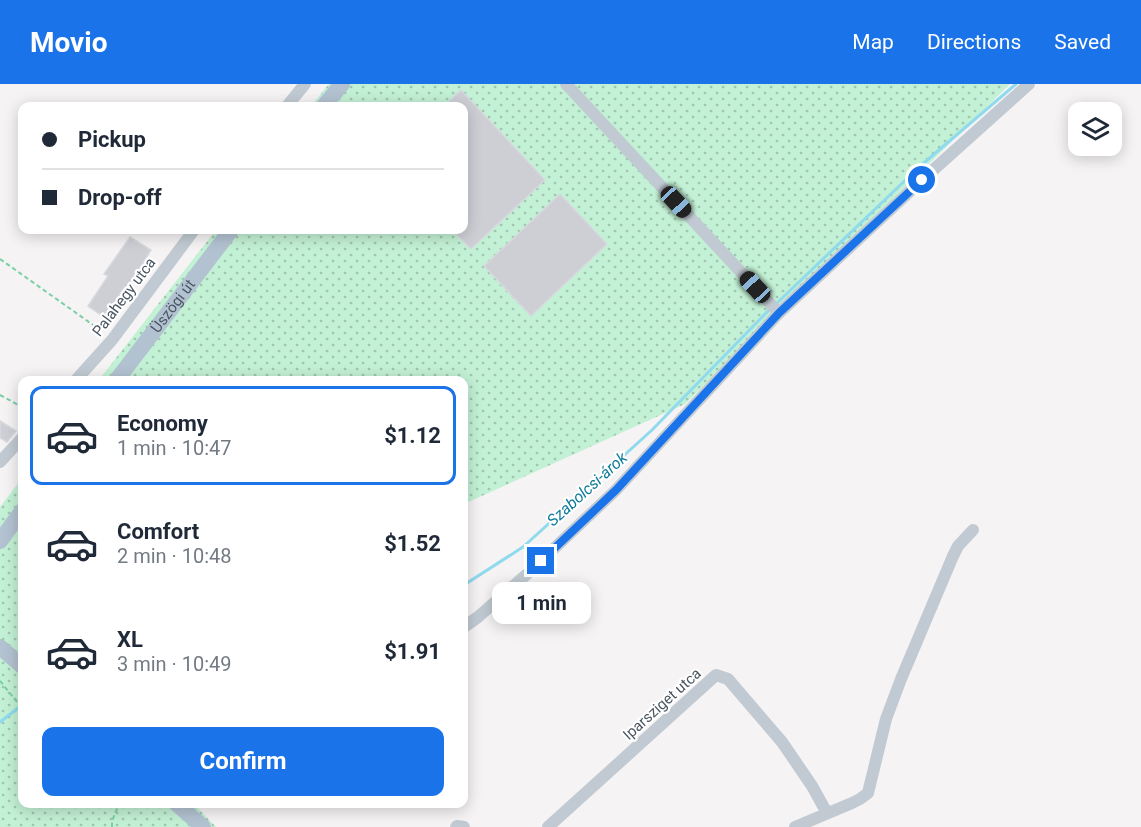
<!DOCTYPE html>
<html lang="en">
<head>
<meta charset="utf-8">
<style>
  body { margin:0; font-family:Roboto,sans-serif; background:#f6f6f7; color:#1f2937; height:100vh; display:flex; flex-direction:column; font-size:22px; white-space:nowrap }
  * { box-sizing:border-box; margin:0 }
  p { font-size:20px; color:#747a83 }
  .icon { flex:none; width:33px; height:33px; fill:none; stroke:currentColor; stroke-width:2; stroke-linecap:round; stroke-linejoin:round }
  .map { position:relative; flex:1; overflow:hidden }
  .side { position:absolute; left:18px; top:292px; width:450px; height:432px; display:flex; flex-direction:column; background:#fff; border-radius:12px; box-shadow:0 3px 15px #0003 }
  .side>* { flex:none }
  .banner { position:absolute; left:18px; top:18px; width:450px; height:132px; border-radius:12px; box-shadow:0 3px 15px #0003; display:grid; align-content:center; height:132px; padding:0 24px; background:#fff }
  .buttons { position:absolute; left:1068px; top:18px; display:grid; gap:12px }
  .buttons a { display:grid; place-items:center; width:54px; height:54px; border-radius:12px; background:#fff; box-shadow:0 3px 15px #0003; font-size:30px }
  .end { position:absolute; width:27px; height:27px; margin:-14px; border:8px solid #1a73e8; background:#fff; box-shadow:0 0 0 3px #fff }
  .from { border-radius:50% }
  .bubble { position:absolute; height:42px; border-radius:12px; background:#fff; box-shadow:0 3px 15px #0003; font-size:20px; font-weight:700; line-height:42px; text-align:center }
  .car { position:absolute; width:18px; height:36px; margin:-18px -9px; border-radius:8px; box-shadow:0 0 4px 2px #0007; background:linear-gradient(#222 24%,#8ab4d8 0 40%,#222 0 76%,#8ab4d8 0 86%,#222 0) }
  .banner b { display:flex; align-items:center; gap:21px; height:57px; font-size:22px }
  .banner b+b { border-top:2px solid #e0e1e3 }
  .banner i { width:15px; height:15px; background:#1f2937 }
  ul { padding:10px 0 0; list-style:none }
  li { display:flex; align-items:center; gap:18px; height:99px; margin:0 12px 9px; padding:0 12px; border:3px solid transparent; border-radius:12px }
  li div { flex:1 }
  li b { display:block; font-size:22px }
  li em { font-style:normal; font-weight:700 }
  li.selected { border-color:#1a73e8 }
  li>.icon { width:54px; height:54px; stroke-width:1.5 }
  .action { display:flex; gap:12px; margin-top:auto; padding:12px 24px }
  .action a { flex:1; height:69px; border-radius:12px; background:#1a73e8; color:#fff; font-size:24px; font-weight:700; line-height:69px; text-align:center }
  header { display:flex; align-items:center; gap:36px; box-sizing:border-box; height:84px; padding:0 30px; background:#1a73e8; color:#fff }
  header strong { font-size:28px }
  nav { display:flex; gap:33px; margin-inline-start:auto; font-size:21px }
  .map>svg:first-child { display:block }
  .grass { fill:url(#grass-dots) }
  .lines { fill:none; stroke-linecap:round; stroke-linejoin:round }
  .stream { stroke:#90daee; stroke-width:3 }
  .building { fill:#cdcfd5; stroke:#d7d9de; stroke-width:1.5 }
  .path { stroke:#7ad0a6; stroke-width:2; stroke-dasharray:4.5 3; stroke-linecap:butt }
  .minor { stroke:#c1cad2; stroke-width:12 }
  .major { stroke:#b3c2d1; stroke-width:16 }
  .route { stroke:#1a73e8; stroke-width:8 }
  .labels { text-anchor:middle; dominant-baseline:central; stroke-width:4.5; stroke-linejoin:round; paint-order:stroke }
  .street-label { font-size:15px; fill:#4a5661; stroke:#fff }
  .water-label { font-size:16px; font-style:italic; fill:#0c7c9b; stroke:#fff }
</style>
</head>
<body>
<header>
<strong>Movio</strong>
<nav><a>Map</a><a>Directions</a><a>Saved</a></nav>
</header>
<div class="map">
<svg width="1141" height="743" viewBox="0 0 1141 743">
  <defs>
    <pattern id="grass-dots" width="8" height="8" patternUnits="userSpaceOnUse" patternTransform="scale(1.5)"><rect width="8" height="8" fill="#c3f1d5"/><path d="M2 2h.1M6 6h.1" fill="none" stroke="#a0c6b0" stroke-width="1.8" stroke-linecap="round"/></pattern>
  </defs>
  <rect width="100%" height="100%" fill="#f5f3f3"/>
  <path class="grass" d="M 329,0 L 1010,0 L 685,320 L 464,420 L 464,297 L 98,297 L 216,146 L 464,146 L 464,22 L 311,22 Z
    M 22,394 L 22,720 L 194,720 L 216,743 L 0,743 L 0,423 Z"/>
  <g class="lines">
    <path class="stream" d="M 776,220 L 918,84 L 1016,0
      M 464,501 L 523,463 L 652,346 L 771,224
      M 0,638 L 22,621"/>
  </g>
  <path class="building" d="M 461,6 L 545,96 L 471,165 L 452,146 L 464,146 L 464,22 L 444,22 Z
    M 560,110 L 607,160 L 531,232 L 484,182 Z
    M 130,153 L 151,166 L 134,194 L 125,205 L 124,204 L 104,233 L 88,222 L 108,192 L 104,190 Z
    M 0,337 L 16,347 L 7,358 L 0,354 Z"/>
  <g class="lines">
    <path class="path" d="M 0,175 L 103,248
      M 0,311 L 22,323
      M 0,597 L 22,624
      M 112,743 L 112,737 L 119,720"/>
    <path class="minor" d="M 566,0 L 779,229
      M 287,22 L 305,0
      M 75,297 L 112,256 L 194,146
      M 0,378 L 22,354
      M 464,543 L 478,533 L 526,491 L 616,406 L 779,229 L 922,96 L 1029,0
      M 456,743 L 457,742 L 464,743
      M 548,743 L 716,591 L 728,595 L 782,658 L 812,702 L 827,729
      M 795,743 L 852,719 L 860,715 L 868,709 L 886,635 L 901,595 L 953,472 L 958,462 L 973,446"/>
    <g class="major">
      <path d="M 324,22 L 342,0"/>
      <path id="s1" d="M 116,297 L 231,146"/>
      <path d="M 0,457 L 22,427"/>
      <path d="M 0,563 L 22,582"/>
      <path d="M 177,720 L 203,743"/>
    </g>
  </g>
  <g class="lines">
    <path class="route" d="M 541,477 L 616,406 L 779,229 L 922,96"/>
  </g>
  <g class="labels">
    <g class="street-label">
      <text transform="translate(124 213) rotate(-53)">Palahegy utca</text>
      <text stroke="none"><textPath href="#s1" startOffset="94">Üszögi út</textPath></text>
      <text transform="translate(662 620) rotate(-42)">Iparsziget utca</text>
    </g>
    <g class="water-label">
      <text transform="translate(587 405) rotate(-42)">Szabolcsi-árok</text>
    </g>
  </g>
</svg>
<div class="buttons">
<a><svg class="icon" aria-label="layers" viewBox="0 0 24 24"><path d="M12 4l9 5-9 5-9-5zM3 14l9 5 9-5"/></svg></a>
</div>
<i class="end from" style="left:922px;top:96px"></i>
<i class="end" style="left:541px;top:477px"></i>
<div class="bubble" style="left:492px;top:498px;width:99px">1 min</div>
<i class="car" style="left:676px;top:118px;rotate:137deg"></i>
<i class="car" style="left:755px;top:203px;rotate:317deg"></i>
<div class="banner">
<b><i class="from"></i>Pickup</b>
<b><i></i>Drop-off</b>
</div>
<section class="side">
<ul>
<li class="selected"><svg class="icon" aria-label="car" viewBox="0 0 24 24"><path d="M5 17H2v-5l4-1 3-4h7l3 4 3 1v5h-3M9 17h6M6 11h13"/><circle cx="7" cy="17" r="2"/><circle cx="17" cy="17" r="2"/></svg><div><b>Economy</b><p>1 min · 10:47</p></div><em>$1.12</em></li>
<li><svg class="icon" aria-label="car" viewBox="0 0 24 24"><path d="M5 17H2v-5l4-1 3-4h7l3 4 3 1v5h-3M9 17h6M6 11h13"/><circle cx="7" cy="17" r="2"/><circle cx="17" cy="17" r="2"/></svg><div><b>Comfort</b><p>2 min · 10:48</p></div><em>$1.52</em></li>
<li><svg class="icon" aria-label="car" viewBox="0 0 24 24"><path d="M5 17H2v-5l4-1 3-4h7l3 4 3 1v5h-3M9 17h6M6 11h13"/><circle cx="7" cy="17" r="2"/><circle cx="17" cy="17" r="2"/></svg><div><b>XL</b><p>3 min · 10:49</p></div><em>$1.91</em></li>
</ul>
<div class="action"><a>Confirm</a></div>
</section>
</div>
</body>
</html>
